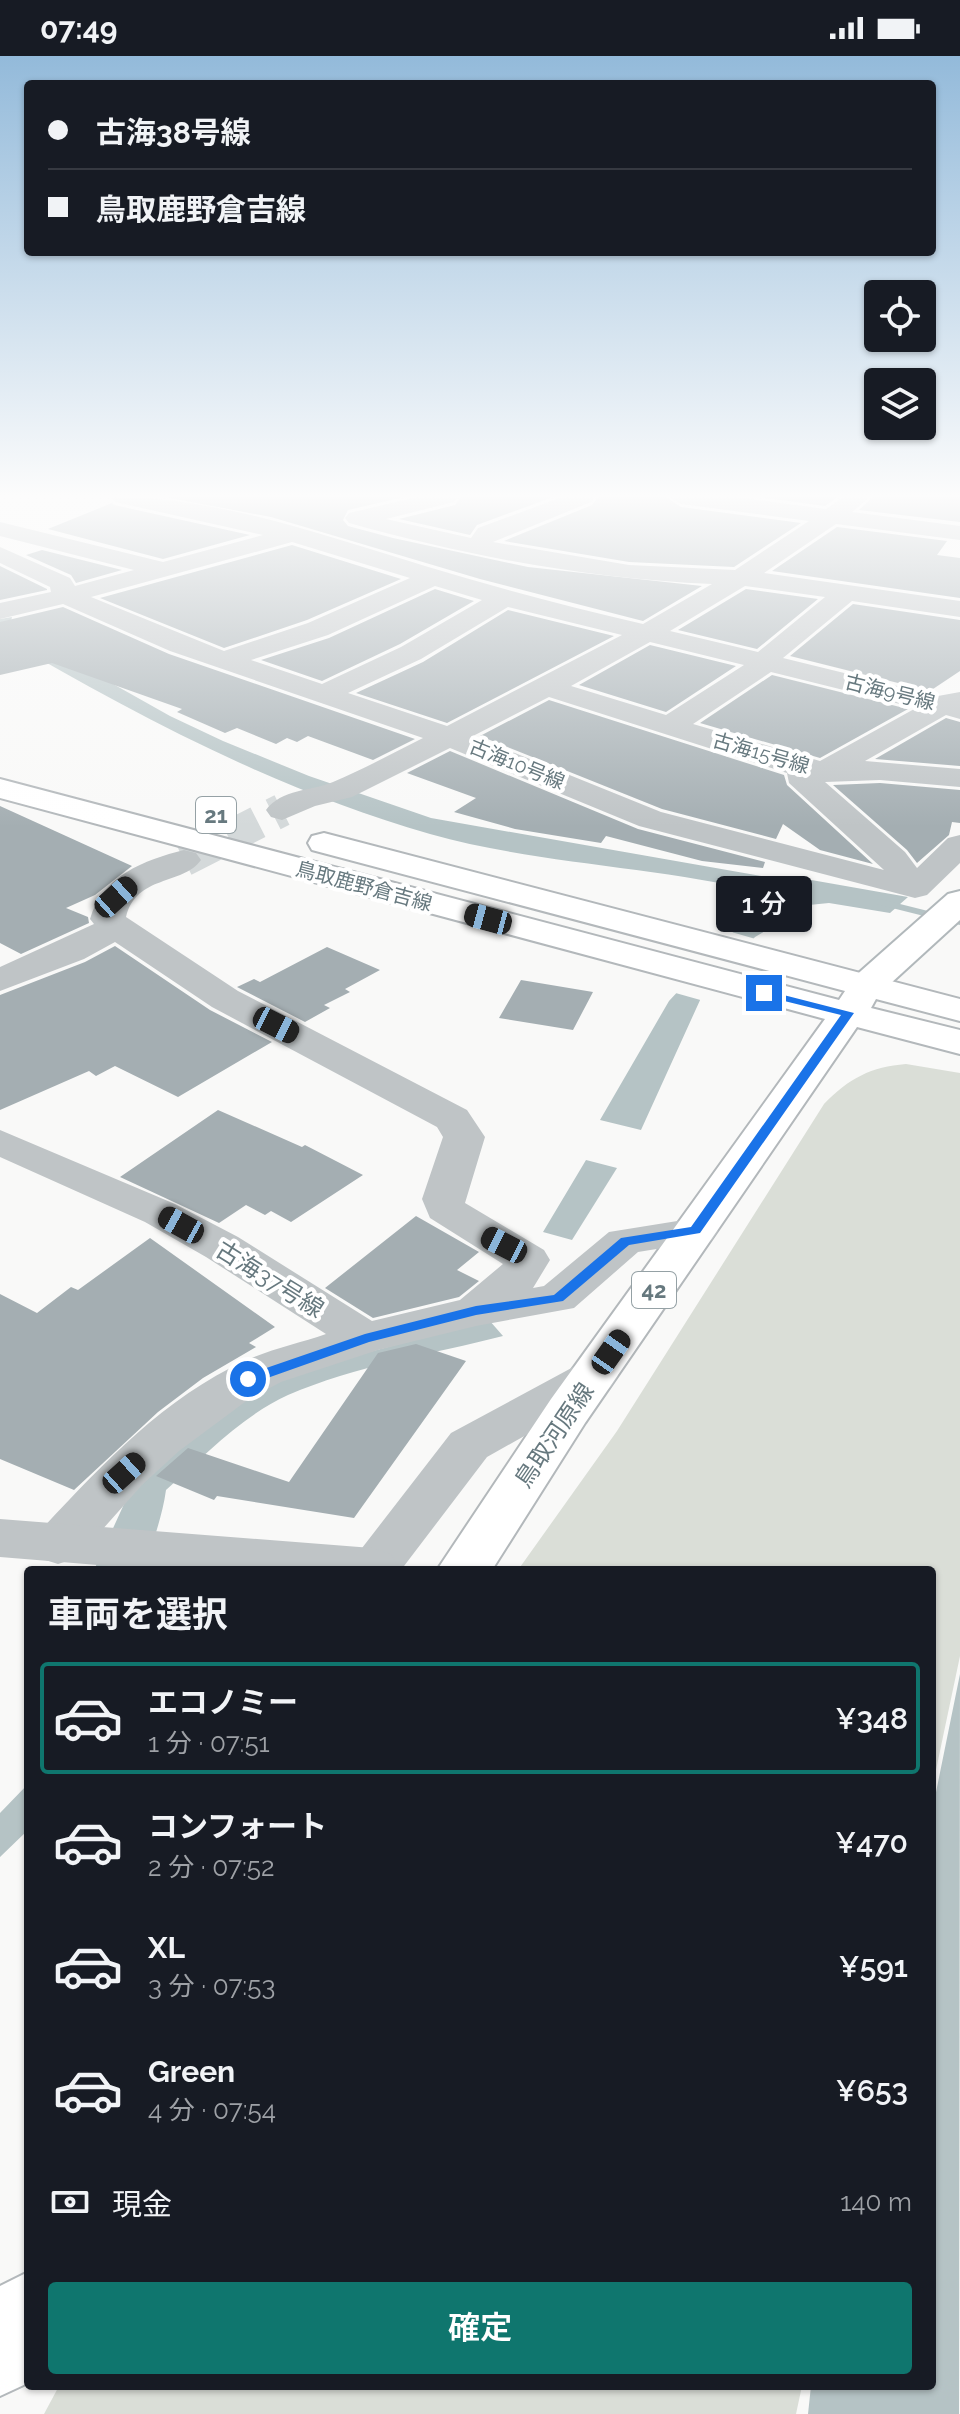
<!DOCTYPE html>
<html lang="ja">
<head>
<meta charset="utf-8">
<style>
  body { margin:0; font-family:Raleway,"Noto Sans JP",sans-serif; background:#20242c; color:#f1f3f6; height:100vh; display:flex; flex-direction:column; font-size:30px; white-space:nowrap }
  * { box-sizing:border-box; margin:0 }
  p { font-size:26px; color:#9ea1a6 }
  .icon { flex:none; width:44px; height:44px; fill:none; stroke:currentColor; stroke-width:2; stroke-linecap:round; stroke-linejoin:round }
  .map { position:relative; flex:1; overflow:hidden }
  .details { position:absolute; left:24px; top:1510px; width:912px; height:824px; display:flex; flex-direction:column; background:#171b24; border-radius:8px; box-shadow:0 2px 6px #0004 }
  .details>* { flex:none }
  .top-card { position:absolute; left:24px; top:24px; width:912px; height:176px; border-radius:8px; box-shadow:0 2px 6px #0004; display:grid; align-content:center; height:176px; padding:0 24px; background:#171b24 }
  .fabs { position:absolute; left:864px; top:224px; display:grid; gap:16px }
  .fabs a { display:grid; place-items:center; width:72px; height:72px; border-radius:8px; background:#171b24; box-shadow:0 2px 6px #0004; font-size:40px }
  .end { position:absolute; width:36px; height:36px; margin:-18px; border:10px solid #1a73e8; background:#fff; box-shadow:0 0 0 4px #fff }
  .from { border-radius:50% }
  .bubble { position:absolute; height:56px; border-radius:8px; background:#171b24; box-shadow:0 2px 6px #0004; font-size:26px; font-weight:600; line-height:56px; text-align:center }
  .car { position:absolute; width:24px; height:48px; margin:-24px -12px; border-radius:10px; box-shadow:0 0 6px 2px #0007; background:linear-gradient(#222 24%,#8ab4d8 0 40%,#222 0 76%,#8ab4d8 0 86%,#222 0) }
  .top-card b { display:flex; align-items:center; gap:28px; height:76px; font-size:30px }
  .top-card b+b { border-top:2px solid #363941 }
  .top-card i { width:20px; height:20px; background:#f1f3f6 }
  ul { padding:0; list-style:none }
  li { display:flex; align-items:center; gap:24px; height:112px; margin:0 16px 12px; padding:0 8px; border:4px solid transparent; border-radius:8px }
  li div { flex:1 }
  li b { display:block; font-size:30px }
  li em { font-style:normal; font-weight:600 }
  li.active { border-color:#0f766e }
  li>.icon { width:72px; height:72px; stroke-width:1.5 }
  h2 { padding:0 24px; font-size:36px; line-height:96px }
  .pay { display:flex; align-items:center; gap:20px; height:88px; padding:0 24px; font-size:30px }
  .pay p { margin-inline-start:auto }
  .button { display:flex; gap:16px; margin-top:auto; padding:16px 24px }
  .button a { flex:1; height:92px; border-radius:8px; background:#0f766e; color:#fff; font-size:32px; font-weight:600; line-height:92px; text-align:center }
  .status { display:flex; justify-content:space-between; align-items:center; height:56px; padding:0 40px; background:#171b24; direction:ltr }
  .status svg { height:22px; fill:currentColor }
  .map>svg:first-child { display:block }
  .green { fill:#daded7 }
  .water { fill:#b5c3c5 }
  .pier { fill:#f9f9f8 }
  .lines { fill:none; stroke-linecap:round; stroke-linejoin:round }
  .stream { fill:#b5c3c5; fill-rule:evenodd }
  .building { fill:#a4aeb2 }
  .minor-tunnel { stroke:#d4d9da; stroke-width:33; stroke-dasharray:33 17; stroke-linecap:butt }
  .secondary-casing { stroke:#b1b8bb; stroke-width:4 }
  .primary-casing { stroke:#b3b8bb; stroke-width:4 }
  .minor { fill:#bfc4c6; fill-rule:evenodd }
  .tertiary { fill:#bfc4c6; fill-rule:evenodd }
  .secondary { fill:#fff; fill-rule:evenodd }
  .primary { fill:#fff; fill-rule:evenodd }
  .route { fill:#1a73e8 }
  .labels { text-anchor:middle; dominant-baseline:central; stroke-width:8; stroke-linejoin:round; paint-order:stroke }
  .far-street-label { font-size:20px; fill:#67797f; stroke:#fff }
  .shield { fill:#fff; stroke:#95a1a5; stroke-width:2 }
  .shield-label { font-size:22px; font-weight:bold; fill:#67797f }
  .street-label { font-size:24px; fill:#67797f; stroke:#fff }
</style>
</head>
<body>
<div class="status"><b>07:49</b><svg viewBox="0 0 49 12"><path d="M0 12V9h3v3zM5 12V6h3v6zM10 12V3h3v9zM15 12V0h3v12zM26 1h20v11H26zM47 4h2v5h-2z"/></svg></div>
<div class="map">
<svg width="960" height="2358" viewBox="0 0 960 2358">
  <rect width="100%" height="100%" fill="#f9f9f8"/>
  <path class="green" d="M 906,1008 L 960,1017 L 960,1600 L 932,1733 L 932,1514 L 518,1514 L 617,1375 L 824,1048 C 849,1022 871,1011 906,1008 Z
    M 59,2330 L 802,2330 L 796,2358 L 44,2358 Z"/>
  <path class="water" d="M 12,561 L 10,570 L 170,660 L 223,685 L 309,720 L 431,762 L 778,823 L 800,822 L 908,841 L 890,857 L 829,847 L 809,849 L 755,881 L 701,942 L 641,1074 L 600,1064 L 669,945 L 734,875 L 782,841 C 667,810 544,810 430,778 C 276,734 138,660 0,580 L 0,563 Z
    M 586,1104 L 617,1112 L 572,1184 L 543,1176 Z
    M 489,1264 L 503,1280 C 433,1298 355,1310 288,1339 C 242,1360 204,1400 166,1434 C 162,1463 152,1486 145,1514 L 94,1514 L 130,1435 L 174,1389 L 283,1319 Z
    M 960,1618 L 959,2358 L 808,2358 L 811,2330 L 932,2330 L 932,1756 Z
    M 28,1728 L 28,1774 L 0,1801 L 0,1757 Z"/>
  <path class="pier" d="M 728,875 L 759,884 L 704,945 L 672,936 Z"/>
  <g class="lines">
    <path class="stream" d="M 880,843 L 960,863 L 960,869 L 876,848 L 876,844 Z"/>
  </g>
  <path class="building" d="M 164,441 L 404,441 L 348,454 L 343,464 L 348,470 L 393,482 L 528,511 L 702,530 L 643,565 L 480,523 L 271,461 Z
    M 461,441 L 553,441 L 477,469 L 470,479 L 399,463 L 455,449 Z
    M 598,441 L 666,441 L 681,451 L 801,467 L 734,511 L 629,506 L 504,485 L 592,449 Z
    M 758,441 L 838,441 L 825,450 Z
    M 873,441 L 960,441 L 960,466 L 859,454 Z
    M 112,447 L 114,449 L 250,479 L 163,503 L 48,473 Z
    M 837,471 L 947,485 L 937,499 L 960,502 L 960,542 L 772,515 Z
    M 292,489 L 401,523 L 307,564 L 224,592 L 100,542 Z
    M 42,494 L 122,514 L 76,527 L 71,519 L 26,499 Z
    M 0,510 L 47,533 L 47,534 L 0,544 Z
    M 435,533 L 474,545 L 400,588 L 322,625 L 261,604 L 329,582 Z
    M 746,533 L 818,543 L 757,593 L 678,574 Z
    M 853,548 L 960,564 L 960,615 L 930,635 L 790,600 Z
    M 63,551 L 169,598 L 415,683 L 373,704 L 308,680 L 297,686 L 287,682 L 276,688 L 237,672 L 225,677 L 177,656 L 182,653 L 52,607 L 0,619 L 0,566 Z
    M 508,554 L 614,580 L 447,667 L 356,637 L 423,606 Z
    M 650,589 L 736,610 L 666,656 L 579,629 Z
    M 772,619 L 908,653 L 820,702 L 700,667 Z
    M 549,644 L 784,719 L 787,729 L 873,808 L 820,794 L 783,768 L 776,783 L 662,753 L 480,680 Z
    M 946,662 L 960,666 L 960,710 L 875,703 Z
    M 450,695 L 638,773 L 765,806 L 763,812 L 702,805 L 606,780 L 601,787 L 515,773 L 454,756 L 476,742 L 407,717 Z
    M 880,727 L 960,734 L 960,767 L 952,766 L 949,779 L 917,807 L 907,794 L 833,729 Z
    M 0,750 L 132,810 L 95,839 L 66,852 L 88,861 L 89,867 L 21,898 L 0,887 Z
    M 115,890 L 210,954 L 272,986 L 178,1041 L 115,1010 L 96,1020 L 89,1015 L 0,1054 L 0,939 L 85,906 Z
    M 327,891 L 380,914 L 345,933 L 350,936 L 324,949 L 330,952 L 305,966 L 237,931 L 254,923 L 260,926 Z
    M 521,924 L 593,936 L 573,974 L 499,962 Z
    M 218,1054 L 302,1091 L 305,1089 L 363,1119 L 291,1166 L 271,1155 L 265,1159 L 246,1149 L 219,1167 L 120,1121 Z
    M 416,1160 L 479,1196 L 457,1214 L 479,1225 L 459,1241 L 373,1262 L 325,1232 Z
    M 150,1182 L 275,1271 L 249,1287 L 256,1291 L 203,1322 L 158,1356 L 74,1434 L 0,1403 L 0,1238 L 37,1257 L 71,1231 L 78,1234 Z
    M 416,1288 L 466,1305 L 354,1462 L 217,1440 L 214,1444 L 156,1420 L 188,1392 L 289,1426 L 378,1297 Z"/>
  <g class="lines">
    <path class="minor-tunnel" d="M 184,804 L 282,754"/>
    <defs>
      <path id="secondary" d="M 960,835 L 960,864 L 879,938 L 866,941 L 853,938 L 848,930 L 853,922 L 948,838 Z"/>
      <path id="primary" d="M 0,723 L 839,944 L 845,935 L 312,794 L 308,787 L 312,780 L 324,777 L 960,943 L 960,965 L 876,943 L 871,952 L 960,974 L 960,998 L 857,971 L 585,1367 L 492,1514 L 437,1514 L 551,1343 L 825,963 L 0,742 Z
        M 28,2216 L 28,2327 L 0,2340 L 0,2230 Z"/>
    </defs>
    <use href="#secondary" class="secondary-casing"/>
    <use href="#primary" class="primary-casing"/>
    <path class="minor" d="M 111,441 C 217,440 325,480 425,510 C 497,532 570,551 643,568 L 712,528 C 589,523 467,500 349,467 L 345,462 L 349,457 L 417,441 L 458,441 L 454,446 L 386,463 L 471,482 L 478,472 L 562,441 L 595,441 L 591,446 L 493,486 L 629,509 L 735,514 L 809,465 L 681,448 L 669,441 L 735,441 L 826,453 L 843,441 L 870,441 L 852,456 L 960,470 L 960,484 L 836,468 L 764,517 L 960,545 L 960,561 L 852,545 L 783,602 L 938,640 L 960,636 L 960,663 L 946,659 L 865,705 L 960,713 L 960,731 L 880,724 L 825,726 L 905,796 L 917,812 L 948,782 L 960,779 L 960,807 L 927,839 L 915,842 L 639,770 L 450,692 L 352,741 L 315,750 L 282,764 L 271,761 L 266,754 C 281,733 312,735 333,726 C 364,713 393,697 423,682 L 170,595 L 63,548 L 0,563 L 0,547 L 51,536 L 50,531 L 0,507 L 0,491 L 70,522 L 75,530 L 134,514 L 0,480 L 0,466 L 163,506 L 263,479 L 115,446 ZM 292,486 L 410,522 L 308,567 L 224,595 L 91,541 ZM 435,530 L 482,544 L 401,591 L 322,628 L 251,604 L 328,579 ZM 745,530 L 825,541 L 758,596 L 670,575 ZM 508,551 L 622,579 L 447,670 L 348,637 L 421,603 ZM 650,586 L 744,609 L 666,659 L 571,630 ZM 771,616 L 916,652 L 820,705 L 693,668 ZM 549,641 L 787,717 L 789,727 L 884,814 L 661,756 L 473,680 Z
      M 184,794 L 196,797 L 201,804 C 182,830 137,818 126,861 L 238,935 L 467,1054 L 485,1081 L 465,1147 L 544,1194 L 550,1204 L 533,1232 L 544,1230 L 609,1176 L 696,1162 L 712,1166 L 718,1175 L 712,1184 L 638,1196 L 574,1252 L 476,1270 L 378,1294 L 281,1326 L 249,1343 L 179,1395 L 142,1429 L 77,1502 L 58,1508 L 39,1502 L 32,1489 L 39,1476 C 100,1411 163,1342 245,1305 C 271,1293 300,1287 326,1278 L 206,1201 L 145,1166 L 0,1101 L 0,1074 L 175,1148 L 238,1181 L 372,1265 L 460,1244 L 503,1208 L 430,1162 L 422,1143 L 443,1081 L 437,1071 L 212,951 L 115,886 L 84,903 L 0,935 L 0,911 L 94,868 L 90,863 C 102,820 144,804 184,794 Z
      M 594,1304 L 611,1309 L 618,1320 L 611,1331 L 487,1401 L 401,1514 L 345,1514 L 451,1377 L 577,1309 Z"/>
    <path class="tertiary" d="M 0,1463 L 372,1492 L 391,1498 L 399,1512 L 159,1514 L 0,1501 Z"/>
    <use href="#secondary" class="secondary"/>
    <use href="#primary" class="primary"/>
  </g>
  <linearGradient id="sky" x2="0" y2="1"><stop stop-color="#93bada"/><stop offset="0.57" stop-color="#fcfcfc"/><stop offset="1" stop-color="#fcfcfc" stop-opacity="0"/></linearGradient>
  <rect width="960" height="771" fill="url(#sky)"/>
  <path class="route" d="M 764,934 L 854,957 L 700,1177 L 629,1189 L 563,1245 L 476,1259 L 369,1286 L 253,1327 L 243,1327 L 243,1320 L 365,1278 L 476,1250 L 554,1239 L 621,1182 L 691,1171 L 841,959 L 760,939 Z"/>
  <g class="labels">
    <g class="far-street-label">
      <text transform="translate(890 636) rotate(14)">古海9号線</text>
      <text transform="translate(761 697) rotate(16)">古海15号線</text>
      <text transform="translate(517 708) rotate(22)">古海10号線</text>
      <text transform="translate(364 830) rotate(15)">鳥取鹿野倉吉線</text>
    </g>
    <g class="shield">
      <rect x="196" y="741" width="40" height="36" rx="6"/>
      <rect x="632" y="1216" width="44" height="36" rx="6"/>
    </g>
    <g class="shield-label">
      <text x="216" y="759">21</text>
      <text x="654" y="1234">42</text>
    </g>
    <g class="street-label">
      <text transform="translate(270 1223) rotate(32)">古海37号線</text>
      <text transform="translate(554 1379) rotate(-56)">鳥取河原線</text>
    </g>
  </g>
</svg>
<div class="fabs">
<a><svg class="icon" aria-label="locate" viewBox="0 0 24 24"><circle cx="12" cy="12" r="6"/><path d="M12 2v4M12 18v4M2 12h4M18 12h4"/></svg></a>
<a><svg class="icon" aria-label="layers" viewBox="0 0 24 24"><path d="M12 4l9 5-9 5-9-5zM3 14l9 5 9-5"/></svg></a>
</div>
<i class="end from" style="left:248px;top:1323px"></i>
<i class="end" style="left:764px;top:937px"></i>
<div class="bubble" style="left:716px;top:820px;width:96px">1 分</div>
<i class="car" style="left:116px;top:841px;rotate:48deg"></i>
<i class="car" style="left:488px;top:863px;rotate:285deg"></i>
<i class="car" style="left:276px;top:969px;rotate:117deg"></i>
<i class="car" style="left:181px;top:1169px;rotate:299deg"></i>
<i class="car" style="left:504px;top:1189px;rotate:297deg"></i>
<i class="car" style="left:611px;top:1296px;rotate:35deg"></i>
<i class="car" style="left:124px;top:1417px;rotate:48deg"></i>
<div class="top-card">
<b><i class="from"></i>古海38号線</b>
<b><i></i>鳥取鹿野倉吉線</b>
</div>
<section class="details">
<h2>車両を選択</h2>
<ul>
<li class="active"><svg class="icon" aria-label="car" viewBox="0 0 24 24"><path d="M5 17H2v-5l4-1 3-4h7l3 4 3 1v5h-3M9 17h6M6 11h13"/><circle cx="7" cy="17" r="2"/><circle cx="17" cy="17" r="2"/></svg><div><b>エコノミー</b><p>1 分 · 07:51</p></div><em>¥348</em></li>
<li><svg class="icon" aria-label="car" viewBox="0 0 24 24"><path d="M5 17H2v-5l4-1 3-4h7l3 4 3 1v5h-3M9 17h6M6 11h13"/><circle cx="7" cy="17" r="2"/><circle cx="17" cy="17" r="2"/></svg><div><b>コンフォート</b><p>2 分 · 07:52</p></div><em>¥470</em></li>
<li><svg class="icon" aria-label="car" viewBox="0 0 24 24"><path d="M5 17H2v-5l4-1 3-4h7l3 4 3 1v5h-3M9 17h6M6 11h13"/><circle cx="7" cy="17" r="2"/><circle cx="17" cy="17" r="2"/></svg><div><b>XL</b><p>3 分 · 07:53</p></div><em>¥591</em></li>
<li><svg class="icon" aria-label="car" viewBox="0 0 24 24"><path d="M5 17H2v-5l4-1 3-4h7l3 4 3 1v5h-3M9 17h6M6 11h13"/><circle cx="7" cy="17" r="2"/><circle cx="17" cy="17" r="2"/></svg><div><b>Green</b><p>4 分 · 07:54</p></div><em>¥653</em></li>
</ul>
<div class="pay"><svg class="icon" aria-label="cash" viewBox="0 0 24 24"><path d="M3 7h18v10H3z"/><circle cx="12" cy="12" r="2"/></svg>現金<p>140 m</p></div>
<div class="button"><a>確定</a></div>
</section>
</div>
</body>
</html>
